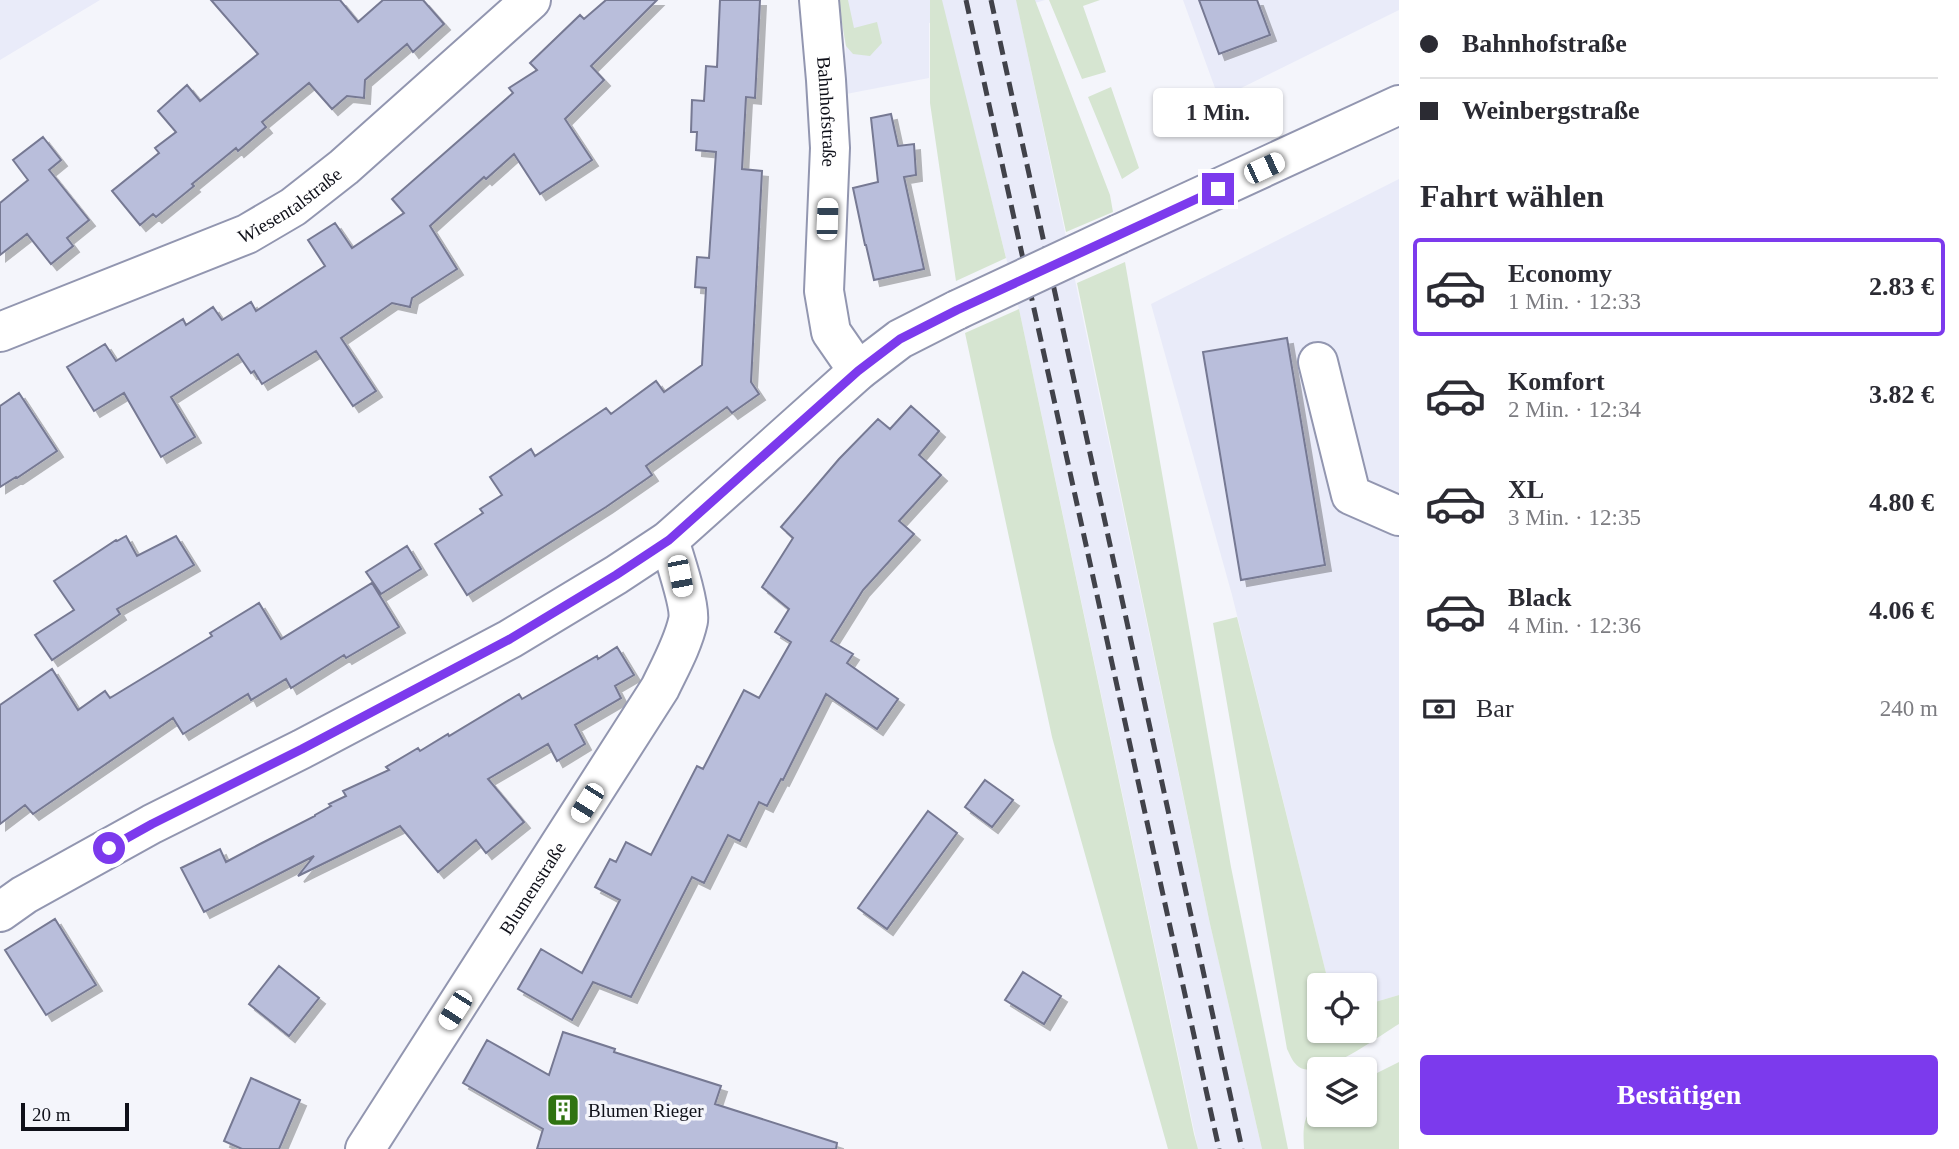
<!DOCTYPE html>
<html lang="de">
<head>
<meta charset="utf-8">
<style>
  body { margin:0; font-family:"Times New Roman",serif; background:#f7f7f7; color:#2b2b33; height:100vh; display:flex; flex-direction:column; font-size:26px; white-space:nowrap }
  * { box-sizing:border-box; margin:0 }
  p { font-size:23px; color:#7c7c81 }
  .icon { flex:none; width:38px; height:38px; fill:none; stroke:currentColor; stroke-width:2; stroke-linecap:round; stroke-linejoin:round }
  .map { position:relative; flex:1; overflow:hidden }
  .details { display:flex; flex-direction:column; background:#fff; width:560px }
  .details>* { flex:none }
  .banner { display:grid; align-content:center; height:154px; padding:0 21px; background:#fff }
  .controls { position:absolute; left:1307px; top:973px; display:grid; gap:14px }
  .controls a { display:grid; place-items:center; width:70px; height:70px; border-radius:7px; background:#fff; box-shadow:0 2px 5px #0004; font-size:35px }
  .scale { position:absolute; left:21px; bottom:18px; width:108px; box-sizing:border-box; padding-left:7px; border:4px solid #0f1019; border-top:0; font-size:19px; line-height:24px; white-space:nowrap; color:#0f1019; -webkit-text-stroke:5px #f4f5fb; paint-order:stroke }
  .end { position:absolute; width:32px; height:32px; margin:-16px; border:9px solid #7c3aed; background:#fff; box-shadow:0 0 0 4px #fff }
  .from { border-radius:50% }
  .bubble { position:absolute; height:49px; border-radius:7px; background:#fff; box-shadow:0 2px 5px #0004; font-size:23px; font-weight:600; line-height:49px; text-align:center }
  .car { position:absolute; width:21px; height:42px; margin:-21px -10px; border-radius:9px; box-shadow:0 0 5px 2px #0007; background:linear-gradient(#fff 24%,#345 0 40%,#fff 0 76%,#345 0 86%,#fff 0) }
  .banner b { display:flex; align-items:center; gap:24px; height:66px; font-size:26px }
  .banner b+b { border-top:2px solid #e1e1e2 }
  .banner i { width:18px; height:18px; background:#2b2b33 }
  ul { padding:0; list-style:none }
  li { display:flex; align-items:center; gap:21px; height:98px; margin:0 14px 10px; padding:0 7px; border:4px solid transparent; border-radius:7px }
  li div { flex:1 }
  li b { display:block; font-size:26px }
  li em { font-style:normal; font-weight:600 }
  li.active { border-color:#7c3aed }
  li>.icon { width:63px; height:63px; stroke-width:1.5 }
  h2 { padding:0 21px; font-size:32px; line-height:84px }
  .pay { display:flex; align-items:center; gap:18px; height:77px; padding:0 21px; font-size:26px }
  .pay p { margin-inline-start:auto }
  .primary-button { display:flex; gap:14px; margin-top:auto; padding:14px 21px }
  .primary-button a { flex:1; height:80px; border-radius:7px; background:#7c3aed; color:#fff; font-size:28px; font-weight:600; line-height:80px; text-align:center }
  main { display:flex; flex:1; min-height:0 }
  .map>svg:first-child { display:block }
  .built { fill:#e9ebf9 }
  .green { fill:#d6e5d1 }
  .building { fill:#b9bedb; stroke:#767993; stroke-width:2; filter:url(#shadow) }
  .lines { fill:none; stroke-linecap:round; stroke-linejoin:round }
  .minor-casing { stroke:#9296b0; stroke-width:42 }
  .minor { stroke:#fff; stroke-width:38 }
  .rail { stroke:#41424a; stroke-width:5; stroke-dasharray:14 7; stroke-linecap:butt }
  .minor-bridge-casing { stroke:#9296b0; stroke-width:42; stroke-linecap:butt }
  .minor-bridge { stroke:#fff; stroke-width:38 }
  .route { stroke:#7c3aed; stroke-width:9 }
  .labels { text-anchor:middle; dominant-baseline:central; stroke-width:7; stroke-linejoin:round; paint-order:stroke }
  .street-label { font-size:19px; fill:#0f1019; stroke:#f4f5fb }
  .poi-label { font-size:19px; fill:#0f1019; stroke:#f4f5fb; text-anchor:start }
</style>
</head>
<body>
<main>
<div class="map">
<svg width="1399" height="1149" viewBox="0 0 1399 1149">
  <defs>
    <filter id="shadow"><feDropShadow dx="6" dy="6" stdDeviation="0" flood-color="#0004"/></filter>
  </defs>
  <rect width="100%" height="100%" fill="#f4f5fb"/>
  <path class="built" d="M 0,0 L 100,0 L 0,60 Z
    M 838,0 L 1045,0 L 1018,8 L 1210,924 L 1262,1149 L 1198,1149 L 1019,309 L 946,20 L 929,23 L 929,78 L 841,95 L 846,46 Z
    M 1183,0 L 1399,0 L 1399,10 L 1219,99 Z
    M 1399,179 L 1399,995 L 1365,1005 L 1365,985 L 1329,985 L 1232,595 L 1151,304 Z"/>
  <path class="green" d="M 838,0 L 848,0 L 854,28 L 877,22 L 882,43 L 870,56 L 853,54 L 846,46 Z
    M 930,0 L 942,0 L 1006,258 L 956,281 L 930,103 Z
    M 1016,0 L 1035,0 L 1110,195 L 1113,212 L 1066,232 Z
    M 1049,0 L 1100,0 L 1083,6 L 1106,72 L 1082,79 Z
    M 1111,87 L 1139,168 L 1122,179 L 1088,97 Z
    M 1125,262 L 1231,867 L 1288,1149 L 1262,1149 L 1210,924 L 1077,283 Z
    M 1019,309 L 1194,1134 L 1198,1149 L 1168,1149 L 1052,737 L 965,333 Z
    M 1237,617 L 1329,985 L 1320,985 L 1320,1031 L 1365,1031 L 1365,1005 L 1399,995 L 1399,1024 C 1380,1035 1320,1081 1299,1067 C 1293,1063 1290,1055 1287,1049 L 1213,623 Z
    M 1399,1062 L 1399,1149 L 1304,1149 C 1303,1130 1302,1114 1319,1102 L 1320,1115 L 1365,1115 L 1365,1079 Z"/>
  <path class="building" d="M 211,0 L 340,0 L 358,22 L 383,0 L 423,0 L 444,24 L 413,52 L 407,44 L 365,80 L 364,98 L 347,96 L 332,109 L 309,83 L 262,122 L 266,127 L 238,151 L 236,148 L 192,184 L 194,186 L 156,217 L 153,214 L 140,225 L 112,191 L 159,153 L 155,148 L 176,132 L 158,111 L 187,85 L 200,101 L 258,54 Z
    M 606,0 L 657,0 L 591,66 L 604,80 L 565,119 L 592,160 L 540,194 L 514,154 L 486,179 L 484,177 L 430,226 L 457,269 L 412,298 L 410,307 L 392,303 L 341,338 L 376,391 L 353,406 L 316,351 L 262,384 L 254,371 L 251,373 L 238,354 L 171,397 L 195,437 L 161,457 L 124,393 L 94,411 L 67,367 L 105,344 L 116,361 L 183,319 L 186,325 L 213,307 L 222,320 L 251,302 L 256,311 L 325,266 L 308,240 L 335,223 L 352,248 L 404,213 L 392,199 L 513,93 L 509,88 L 537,70 L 530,63 L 580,15 L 584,19 Z
    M 720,0 L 760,0 L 755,98 L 746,97 L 742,169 L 762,171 L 751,382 L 759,394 L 732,413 L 727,407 L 646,466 L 652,475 L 606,507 L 467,595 L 435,544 L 483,513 L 480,509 L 502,495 L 490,477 L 531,449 L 535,456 L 606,408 L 611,414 L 656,381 L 664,392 L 702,365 L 706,288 L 695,287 L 697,257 L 709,258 L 716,152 L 696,150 L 697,132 L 691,132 L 692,100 L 704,101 L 706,66 L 717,67 Z
    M 1199,0 L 1257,0 L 1270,35 L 1219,54 Z
    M 891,114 L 898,146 L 914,144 L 916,175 L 904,177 L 924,269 L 874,280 L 866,245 L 865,245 L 853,188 L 878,182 L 871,118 Z
    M 43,137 L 61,160 L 49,170 L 89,220 L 67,238 L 73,246 L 51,264 L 27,234 L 0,255 L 0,203 L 28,180 L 13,160 Z
    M 1287,338 L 1325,565 L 1241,580 L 1203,352 Z
    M 19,393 L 57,451 L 17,478 L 16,477 L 0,487 L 0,406 Z
    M 911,406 L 939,431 L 919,455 L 941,475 L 899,521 L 914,534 L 863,590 L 831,641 L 853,654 L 847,663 L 898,699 L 877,729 L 826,694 L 783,780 L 781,779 L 767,806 L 759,802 L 740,841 L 728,835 L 704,883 L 692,877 L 631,997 L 593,982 L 572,1020 L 518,989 L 541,949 L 582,973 L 620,900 L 595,887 L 610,859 L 616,862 L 626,842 L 651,855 L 697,766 L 703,769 L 744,690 L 759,698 L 791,642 L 775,632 L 789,609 L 762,587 L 793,538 L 781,527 L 839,459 L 878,419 L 890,429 Z
    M 126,536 L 137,556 L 176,536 L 194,565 L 117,609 L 120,614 L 52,660 L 35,635 L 74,610 L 54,581 L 116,540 L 117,541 Z
    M 407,546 L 421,569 L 381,594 L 366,572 Z
    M 372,583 L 399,627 L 346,658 L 344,655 L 291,688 L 286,679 L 251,700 L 248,694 L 183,734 L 173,718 L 33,814 L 25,805 L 0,824 L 0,705 L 52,669 L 78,710 L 105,691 L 110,698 L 212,636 L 210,633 L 259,603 L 281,639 Z
    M 617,647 L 634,675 L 615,686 L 621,698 L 575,725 L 585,744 L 557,761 L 548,744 L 488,779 L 524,822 L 486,853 L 476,840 L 438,872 L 400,826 L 298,876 L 314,856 L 204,912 L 181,868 L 220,849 L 226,862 L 260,844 L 315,816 L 315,815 L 331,806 L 329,804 L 346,796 L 343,791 L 389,770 L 386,767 L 418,748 L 420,751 L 448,734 L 449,736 L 519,694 L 522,699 L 597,656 L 598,659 Z
    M 985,780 L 1013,800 L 992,827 L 965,807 Z
    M 928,811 L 957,833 L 887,929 L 858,908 Z
    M 55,919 L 96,985 L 46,1015 L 5,950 Z
    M 279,966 L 319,998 L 289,1036 L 249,1004 Z
    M 1023,972 L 1061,996 L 1044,1024 L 1005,1000 Z
    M 563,1032 L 615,1049 L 614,1052 L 721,1086 L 715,1104 L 837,1143 L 836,1149 L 537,1149 L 543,1129 L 463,1083 L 487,1040 L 549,1075 Z
    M 251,1078 L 300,1100 L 279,1149 L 242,1149 L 224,1141 Z"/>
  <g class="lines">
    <defs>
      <g id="minor">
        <path id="s1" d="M 819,0 L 826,80 L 830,148 L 824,291 L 831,332 L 858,371"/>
        <path d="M 1119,234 L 1399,105"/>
        <path id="s2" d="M 0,332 L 247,234 L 293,207 L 344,167 L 531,0"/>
        <path d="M 1318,362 L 1351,495 L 1399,516"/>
        <path d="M 0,912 L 24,895 L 152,824 L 302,749 L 510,639 L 616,575 L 669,540 L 858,371 L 900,339 L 957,310"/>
        <path id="s3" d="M 365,1149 L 660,688 C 670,667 683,644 688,621 C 691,607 674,556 669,540"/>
      </g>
    </defs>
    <use href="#minor" class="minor-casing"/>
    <use href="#minor" class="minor"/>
    <path class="rail" d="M 966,0 L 1219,1149
      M 991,0 L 1242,1149"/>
    <defs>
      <path id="minor-bridge" d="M 957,310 L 1119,234"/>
    </defs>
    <use href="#minor-bridge" class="minor-bridge-casing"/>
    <use href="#minor-bridge" class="minor-bridge"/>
  </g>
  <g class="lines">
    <path class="route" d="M 109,848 L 152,824 L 302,749 L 510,639 L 616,575 L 669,540 L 858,371 L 900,339 L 957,310 L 1218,189"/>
  </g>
  <defs>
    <symbol id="building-square" viewBox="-11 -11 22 22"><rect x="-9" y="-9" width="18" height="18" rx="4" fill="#307311" stroke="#f4f5fb"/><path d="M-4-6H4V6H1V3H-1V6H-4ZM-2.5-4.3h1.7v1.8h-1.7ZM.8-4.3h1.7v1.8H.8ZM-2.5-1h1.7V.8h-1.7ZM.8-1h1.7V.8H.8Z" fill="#fff"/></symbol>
  </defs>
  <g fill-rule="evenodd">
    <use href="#building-square" x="544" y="1091" width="38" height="38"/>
  </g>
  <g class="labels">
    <g class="street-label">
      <text stroke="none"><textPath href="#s1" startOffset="112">Bahnhofstraße</textPath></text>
      <text stroke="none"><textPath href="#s2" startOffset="317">Wiesentalstraße</textPath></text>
      <text stroke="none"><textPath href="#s3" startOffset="310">Blumenstraße</textPath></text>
    </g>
    <g class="poi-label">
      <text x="588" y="1110">Blumen Rieger</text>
    </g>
  </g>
</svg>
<div class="controls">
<a><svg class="icon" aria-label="locate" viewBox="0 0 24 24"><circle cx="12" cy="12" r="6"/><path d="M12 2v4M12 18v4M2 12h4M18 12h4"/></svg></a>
<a><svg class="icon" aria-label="layers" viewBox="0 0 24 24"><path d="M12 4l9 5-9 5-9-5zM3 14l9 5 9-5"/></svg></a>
</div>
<div class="scale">20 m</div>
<i class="end from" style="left:109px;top:848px"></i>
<i class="end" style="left:1218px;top:189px"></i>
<div class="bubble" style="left:1153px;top:88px;width:130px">1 Min.</div>
<i class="car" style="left:1264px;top:168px;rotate:65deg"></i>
<i class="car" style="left:827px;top:219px;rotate:2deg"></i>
<i class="car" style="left:680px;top:576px;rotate:169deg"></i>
<i class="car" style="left:587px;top:803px;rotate:212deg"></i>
<i class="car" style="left:455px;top:1010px;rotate:213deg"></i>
</div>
<section class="details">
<div class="banner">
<b><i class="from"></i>Bahnhofstraße</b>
<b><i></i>Weinbergstraße</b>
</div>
<h2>Fahrt wählen</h2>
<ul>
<li class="active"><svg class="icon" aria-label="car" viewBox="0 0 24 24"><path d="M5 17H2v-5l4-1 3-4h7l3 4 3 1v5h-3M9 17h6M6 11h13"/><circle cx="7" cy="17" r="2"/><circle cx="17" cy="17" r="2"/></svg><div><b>Economy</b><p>1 Min. · 12:33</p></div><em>2.83 €</em></li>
<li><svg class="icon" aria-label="car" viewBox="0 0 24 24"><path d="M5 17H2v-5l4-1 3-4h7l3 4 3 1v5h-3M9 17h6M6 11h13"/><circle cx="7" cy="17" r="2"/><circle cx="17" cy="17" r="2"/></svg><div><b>Komfort</b><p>2 Min. · 12:34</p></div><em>3.82 €</em></li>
<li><svg class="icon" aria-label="car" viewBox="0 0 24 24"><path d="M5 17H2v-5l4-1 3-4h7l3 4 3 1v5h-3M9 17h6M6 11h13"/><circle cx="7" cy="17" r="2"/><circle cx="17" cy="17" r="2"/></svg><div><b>XL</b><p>3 Min. · 12:35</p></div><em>4.80 €</em></li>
<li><svg class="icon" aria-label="car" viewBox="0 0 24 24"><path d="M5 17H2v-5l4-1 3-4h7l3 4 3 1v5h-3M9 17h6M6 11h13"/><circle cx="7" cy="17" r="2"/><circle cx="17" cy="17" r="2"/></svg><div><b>Black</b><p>4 Min. · 12:36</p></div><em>4.06 €</em></li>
</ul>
<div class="pay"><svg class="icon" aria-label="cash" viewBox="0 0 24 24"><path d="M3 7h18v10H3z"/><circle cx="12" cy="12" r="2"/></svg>Bar<p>240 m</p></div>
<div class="primary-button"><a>Bestätigen</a></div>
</section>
</main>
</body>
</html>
